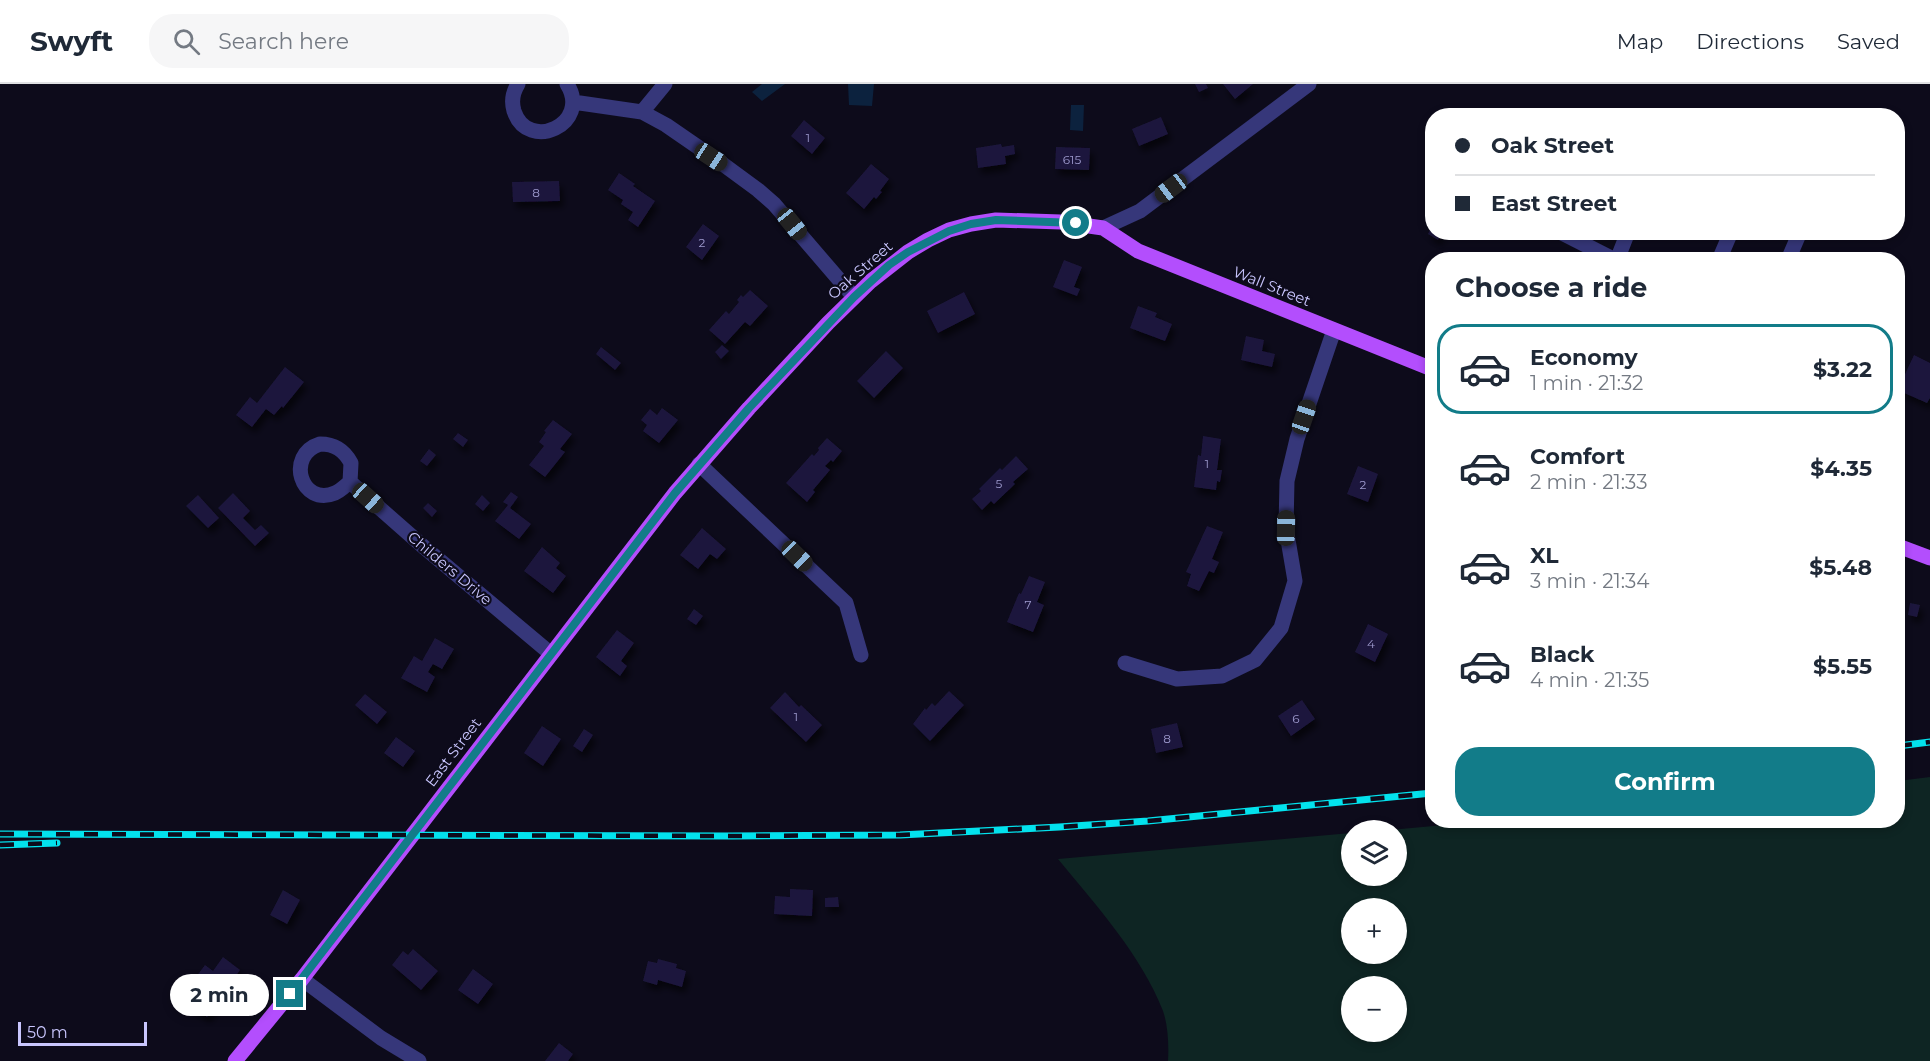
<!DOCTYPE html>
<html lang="en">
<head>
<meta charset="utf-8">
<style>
  body { margin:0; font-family:Montserrat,sans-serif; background:#f6f6f7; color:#1f2937; height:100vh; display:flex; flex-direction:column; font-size:22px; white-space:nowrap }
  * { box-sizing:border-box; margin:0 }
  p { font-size:20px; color:#747a83 }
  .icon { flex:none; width:33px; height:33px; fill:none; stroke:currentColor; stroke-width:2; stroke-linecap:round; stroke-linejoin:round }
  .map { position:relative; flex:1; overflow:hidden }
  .sheet { position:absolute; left:1425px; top:168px; width:480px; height:576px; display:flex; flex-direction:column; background:#fff; border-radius:24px; box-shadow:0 3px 9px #0003 }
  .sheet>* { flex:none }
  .top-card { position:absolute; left:1425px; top:24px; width:480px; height:132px; border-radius:24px; box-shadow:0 3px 9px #0003; display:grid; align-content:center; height:132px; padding:0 30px; background:#fff }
  .tools { position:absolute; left:1341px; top:736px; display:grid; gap:12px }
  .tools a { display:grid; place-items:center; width:66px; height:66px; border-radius:50%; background:#fff; box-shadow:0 3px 9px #0003; font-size:30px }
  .scale { position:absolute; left:18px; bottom:15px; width:129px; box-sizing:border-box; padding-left:6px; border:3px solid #c9c6fe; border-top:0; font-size:16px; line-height:21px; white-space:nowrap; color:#c9c6fe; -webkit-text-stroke:4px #0d0b1b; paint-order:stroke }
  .end { position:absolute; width:27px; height:27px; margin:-14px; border:8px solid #127c89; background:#fff; box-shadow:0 0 0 3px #fff }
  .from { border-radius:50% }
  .bubble { position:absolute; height:42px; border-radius:21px; background:#fff; box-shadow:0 3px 9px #0003; font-size:20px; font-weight:700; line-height:42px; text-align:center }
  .car { position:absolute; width:18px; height:36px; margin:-18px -9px; border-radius:8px; box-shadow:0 0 4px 2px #0007; background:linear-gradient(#222 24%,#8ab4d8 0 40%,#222 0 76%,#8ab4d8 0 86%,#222 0) }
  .top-card b { display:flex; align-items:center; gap:21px; height:57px; font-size:22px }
  .top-card b+b { border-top:2px solid #e0e1e3 }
  .top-card i { width:15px; height:15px; background:#1f2937 }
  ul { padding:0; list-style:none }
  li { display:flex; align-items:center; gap:18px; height:90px; margin:0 12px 9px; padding:0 18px; border:3px solid transparent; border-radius:24px }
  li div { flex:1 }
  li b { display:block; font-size:22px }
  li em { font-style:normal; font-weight:700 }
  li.on { border-color:#127c89 }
  li>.icon { width:54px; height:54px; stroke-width:1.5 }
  h2 { padding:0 30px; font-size:27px; line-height:72px }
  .button { display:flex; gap:12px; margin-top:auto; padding:12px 30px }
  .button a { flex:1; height:69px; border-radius:24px; background:#127c89; color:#fff; font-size:24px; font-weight:700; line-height:69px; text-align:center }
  header { display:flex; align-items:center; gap:36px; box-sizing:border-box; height:84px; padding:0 30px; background:#fff; border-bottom:2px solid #e0e1e3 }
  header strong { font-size:28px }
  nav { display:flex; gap:33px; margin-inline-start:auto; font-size:21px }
  .search { width:420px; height:54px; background:#f6f6f7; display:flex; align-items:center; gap:15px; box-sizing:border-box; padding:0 21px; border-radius:24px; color:#747a83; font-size:22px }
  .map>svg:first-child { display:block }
  .green { fill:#0e2523; fill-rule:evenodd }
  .water { fill:#0c223e }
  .building { fill:#1d173c; filter:url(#shadow) }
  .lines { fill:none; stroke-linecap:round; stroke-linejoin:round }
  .minor { stroke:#36377a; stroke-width:15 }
  .major { stroke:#b34efd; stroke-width:15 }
  .rail-casing { stroke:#03e2ed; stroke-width:7 }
  .rail { stroke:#0d0b1b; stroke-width:4.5; stroke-dasharray:14; stroke-linecap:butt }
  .route { stroke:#127c89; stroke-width:8 }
  .labels { text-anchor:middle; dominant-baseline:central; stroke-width:4.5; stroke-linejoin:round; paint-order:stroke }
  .number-label { font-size:12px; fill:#9e9ace }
  .street-label { font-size:15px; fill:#c9c6fe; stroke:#0d0b1b }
</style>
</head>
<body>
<header>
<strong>Swyft</strong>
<div class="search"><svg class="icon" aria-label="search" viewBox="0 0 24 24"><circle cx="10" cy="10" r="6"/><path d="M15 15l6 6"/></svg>Search here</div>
<nav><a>Map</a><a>Directions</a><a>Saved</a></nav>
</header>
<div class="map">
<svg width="1930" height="977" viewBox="0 0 1930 977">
  <defs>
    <filter id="shadow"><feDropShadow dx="3.5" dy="6" stdDeviation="3" flood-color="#0009"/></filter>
  </defs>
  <rect width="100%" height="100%" fill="#0d0b1b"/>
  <path class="green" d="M 1930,693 L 1930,977 L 1168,977 C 1169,962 1168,941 1163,927 C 1142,872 1095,820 1058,775 L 1351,749 L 1352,792 L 1396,792 L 1396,747 L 1379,747 L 1499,736 L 1898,736 L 1898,697 ZM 1352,825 L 1396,825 L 1396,870 L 1352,870 ZM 1352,903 L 1396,903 L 1396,948 L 1352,948 Z"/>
  <path class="water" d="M 762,0 L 785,0 L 762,17 L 752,8 Z
    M 848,0 L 874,0 L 872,22 L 849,21 Z
    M 1071,21 L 1084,21 L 1083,47 L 1070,46 Z"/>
  <path class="building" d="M 1195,0 L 1206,0 L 1208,4 L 1199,8 Z
    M 1223,0 L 1253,0 L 1235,15 Z
    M 1161,33 L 1168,50 L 1139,62 L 1132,45 Z
    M 804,36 L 825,54 L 812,70 L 791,52 Z
    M 1001,60 L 1002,63 L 1014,61 L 1015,70 L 1005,72 L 1006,80 L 978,84 L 976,64 Z
    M 1056,63 L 1090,64 L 1089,86 L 1055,85 Z
    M 871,80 L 889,95 L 880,107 L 882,108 L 876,115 L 874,113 L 864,125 L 846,109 Z
    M 619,89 L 635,100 L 633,102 L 655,117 L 638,143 L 628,136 L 633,128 L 621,120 L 623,116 L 608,106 Z
    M 559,97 L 560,117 L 513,118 L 512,98 Z
    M 703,140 L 719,152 L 702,176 L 686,163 Z
    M 1432,142 L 1432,148 L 1442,148 L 1438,156 L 1428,150 Z
    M 1064,176 L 1082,183 L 1074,203 L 1080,205 L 1077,212 L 1053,203 Z
    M 750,206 L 768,222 L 750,242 L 745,238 L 725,260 L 709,246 L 726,227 L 729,230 L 739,218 L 737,216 L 741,211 L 743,213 Z
    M 964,208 L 975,230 L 938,249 L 927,227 Z
    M 1138,222 L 1157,229 L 1155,233 L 1172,240 L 1165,257 L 1130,244 Z
    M 1246,252 L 1264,256 L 1262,267 L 1275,270 L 1272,283 L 1241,276 Z
    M 722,261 L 729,267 L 721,275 L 715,268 Z
    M 601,263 L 621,279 L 615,286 L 596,270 Z
    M 886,267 L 903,284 L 874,314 L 857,297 Z
    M 1914,271 L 1930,279 L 1930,314 L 1927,319 L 1902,308 L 1905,303 L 1900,301 Z
    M 285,283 L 304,298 L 283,324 L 282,322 L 274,331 L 266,325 L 252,343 L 236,331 L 250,313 L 257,319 Z
    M 662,324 L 678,336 L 659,359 L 643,347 L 647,341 L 641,336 L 650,325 L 657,331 Z
    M 553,336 L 572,350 L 560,365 L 565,368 L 545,393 L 529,381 L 544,362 L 539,358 L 546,348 L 544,347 Z
    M 458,349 L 468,356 L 463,363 L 453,355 Z
    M 1203,352 L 1221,355 L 1217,386 L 1222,386 L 1220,398 L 1217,397 L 1216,406 L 1194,403 L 1198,371 L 1201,372 Z
    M 827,354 L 842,367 L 833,378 L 831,376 L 825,382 L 830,386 L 813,406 L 815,408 L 807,418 L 786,399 L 812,370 L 814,372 L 819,366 L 818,364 Z
    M 429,365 L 436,371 L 427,382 L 420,377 Z
    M 1016,372 L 1028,385 L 1013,398 L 1015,400 L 994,420 L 991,417 L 982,426 L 972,415 L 981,407 L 979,405 L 1000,384 L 1002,386 Z
    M 1358,382 L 1378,390 L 1368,418 L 1347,410 Z
    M 511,408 L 518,413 L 510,424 L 531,440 L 519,455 L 495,437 L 508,421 L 503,418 Z
    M 233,409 L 250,427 L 243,434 L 255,446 L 261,441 L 269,449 L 255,462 L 218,424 Z
    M 198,411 L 219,434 L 208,444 L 186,422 Z
    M 482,411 L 490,419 L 483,427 L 475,420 Z
    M 428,419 L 437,427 L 432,433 L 423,424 Z
    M 1207,442 L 1223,448 L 1212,475 L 1219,478 L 1214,489 L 1209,487 L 1199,507 L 1187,502 L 1191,490 L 1186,488 Z
    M 702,444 L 726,465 L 717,475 L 710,470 L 698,485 L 680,471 Z
    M 542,463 L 560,479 L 556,484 L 566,492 L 553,509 L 524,487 Z
    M 1029,492 L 1045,498 L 1037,518 L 1044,521 L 1033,548 L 1007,538 L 1019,509 L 1021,510 Z
    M 1910,519 L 1920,521 L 1917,533 L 1908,531 Z
    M 694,525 L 703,532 L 696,541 L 687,535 Z
    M 1368,540 L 1388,550 L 1375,578 L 1355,568 Z
    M 617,546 L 634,559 L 621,577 L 627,582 L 620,592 L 596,573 Z
    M 435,554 L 454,565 L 442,585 L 433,580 L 428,588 L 435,593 L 427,608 L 401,594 L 414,572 L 422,577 Z
    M 949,607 L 964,621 L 930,657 L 913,640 L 925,624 L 926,626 L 932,619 L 935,622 Z
    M 785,608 L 799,623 L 801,621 L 822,641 L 806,658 L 770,624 Z
    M 365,610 L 387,628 L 377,640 L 355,621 Z
    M 1302,616 L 1315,635 L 1291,652 L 1278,632 Z
    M 1177,639 L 1183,663 L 1156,669 L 1151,645 Z
    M 542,642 L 561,655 L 543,682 L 524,669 Z
    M 584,645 L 593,651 L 582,668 L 573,662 Z
    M 396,653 L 415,667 L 403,683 L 384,669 Z
    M 790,805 L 813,806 L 812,832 L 774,830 L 775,812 L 790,813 Z
    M 283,806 L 300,816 L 287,840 L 270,831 Z
    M 838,813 L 839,823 L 825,823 L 825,814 Z
    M 413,865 L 438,887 L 421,906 L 392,881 L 403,867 L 408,871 Z
    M 223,873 L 240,886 L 222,912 L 196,893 L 205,881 L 213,887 Z
    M 658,875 L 677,880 L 676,884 L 686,887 L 682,903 L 658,896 L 657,901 L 643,897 L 648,877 L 657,879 Z
    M 473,885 L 493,900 L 478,920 L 458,906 Z
    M 201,906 L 218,917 L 207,933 L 191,922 Z
    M 559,959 L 573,970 L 568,977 L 545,977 Z"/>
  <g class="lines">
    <path class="minor" d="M 518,0 C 513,8 511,17 514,27 C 528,69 592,40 567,0
      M 573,18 L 642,28 L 666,41 L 724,81 L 758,106 L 774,120 L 854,213
      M 642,28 L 665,0
      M 1103,144 L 1140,127 L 1309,0
      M 1560,148 L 1615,176
      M 1617,176 L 1628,148
      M 1719,176 L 1731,148
      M 1788,176 L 1800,148
      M 320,360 C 335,360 344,366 351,379 L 350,398 C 345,402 340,407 335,409 C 301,423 285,371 320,360 Z
      M 699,380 L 846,519 L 861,571
      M 350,398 L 425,464 L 550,569
      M 1125,579 L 1177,595 L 1222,592 L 1255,576 L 1281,544 L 1295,497 L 1286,444 L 1287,397 L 1297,355 L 1334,246
      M 302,895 L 381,954 L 419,977"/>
    <path class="major" d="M 1898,462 L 1930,474
      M 235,977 L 302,895 L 675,409 L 749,324 L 828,239 L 871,197 L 908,168 L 928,156 L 949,146 L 971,140 L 996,136 L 1061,138 L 1103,144 L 1138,167 L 1432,285"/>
    <defs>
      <path id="rail" d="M 1898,662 L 1930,658
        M 0,750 L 732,752 L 900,751 L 1059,743 L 1148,737 L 1432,709
        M 0,761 L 57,759"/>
    </defs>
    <use href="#rail" class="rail-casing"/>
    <use href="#rail" class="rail"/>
  </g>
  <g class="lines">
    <path class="route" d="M 290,910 L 675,409 L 749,324 L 854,213 L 889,181 L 908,168 L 949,147 L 971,140 L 996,136 L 1076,139"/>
  </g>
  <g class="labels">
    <g class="number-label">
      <text x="808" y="53">1</text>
      <text x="1072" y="75">615</text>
      <text x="536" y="108">8</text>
      <text x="702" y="158">2</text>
      <text x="1207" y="379">1</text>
      <text x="999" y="399">5</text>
      <text x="1363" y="400">2</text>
      <text x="1028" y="520">7</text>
      <text x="1371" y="559">4</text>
      <text x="796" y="632">1</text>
      <text x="1296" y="634">6</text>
      <text x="1167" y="654">8</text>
    </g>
    <g class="street-label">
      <text transform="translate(860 186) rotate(-41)">Oak Street</text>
      <text transform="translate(1272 202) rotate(22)">Wall Street</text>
      <text transform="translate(450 484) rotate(40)">Childers Drive</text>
      <text transform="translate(453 668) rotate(-53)">East Street</text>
    </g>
  </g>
</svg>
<div class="tools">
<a><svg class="icon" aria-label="layers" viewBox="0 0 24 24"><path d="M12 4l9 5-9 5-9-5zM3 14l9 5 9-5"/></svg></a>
<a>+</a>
<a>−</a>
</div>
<div class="scale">50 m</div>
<i class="end from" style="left:1076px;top:139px"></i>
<i class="end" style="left:290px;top:910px"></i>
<div class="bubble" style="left:170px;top:890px;width:99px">2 min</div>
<i class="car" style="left:711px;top:73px;rotate:123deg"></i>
<i class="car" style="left:1171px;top:104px;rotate:233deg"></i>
<i class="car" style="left:792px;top:140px;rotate:141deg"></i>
<i class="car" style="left:1304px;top:333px;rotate:19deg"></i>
<i class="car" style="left:368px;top:414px;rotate:132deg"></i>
<i class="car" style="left:1286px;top:444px;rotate:1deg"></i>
<i class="car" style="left:797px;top:472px;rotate:134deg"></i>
<div class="top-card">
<b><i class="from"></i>Oak Street</b>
<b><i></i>East Street</b>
</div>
<section class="sheet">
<h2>Choose a ride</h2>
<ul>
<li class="on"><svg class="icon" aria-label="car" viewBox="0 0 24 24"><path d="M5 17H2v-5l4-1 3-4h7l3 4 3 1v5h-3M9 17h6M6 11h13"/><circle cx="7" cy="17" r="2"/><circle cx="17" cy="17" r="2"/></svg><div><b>Economy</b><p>1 min · 21:32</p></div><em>$3.22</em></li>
<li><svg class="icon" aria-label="car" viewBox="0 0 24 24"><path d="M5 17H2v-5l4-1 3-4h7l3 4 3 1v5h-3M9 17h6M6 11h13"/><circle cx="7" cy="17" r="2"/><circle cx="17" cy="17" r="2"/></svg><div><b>Comfort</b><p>2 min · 21:33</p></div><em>$4.35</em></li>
<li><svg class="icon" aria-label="car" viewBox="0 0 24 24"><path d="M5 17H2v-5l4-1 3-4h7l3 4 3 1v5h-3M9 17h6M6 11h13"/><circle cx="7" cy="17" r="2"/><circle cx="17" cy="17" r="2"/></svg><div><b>XL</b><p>3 min · 21:34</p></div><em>$5.48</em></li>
<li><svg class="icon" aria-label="car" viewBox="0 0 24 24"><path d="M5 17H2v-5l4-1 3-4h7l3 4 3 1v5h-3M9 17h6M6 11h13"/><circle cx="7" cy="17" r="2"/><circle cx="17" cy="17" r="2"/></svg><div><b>Black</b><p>4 min · 21:35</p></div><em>$5.55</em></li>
</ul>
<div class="button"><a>Confirm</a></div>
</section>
</div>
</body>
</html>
